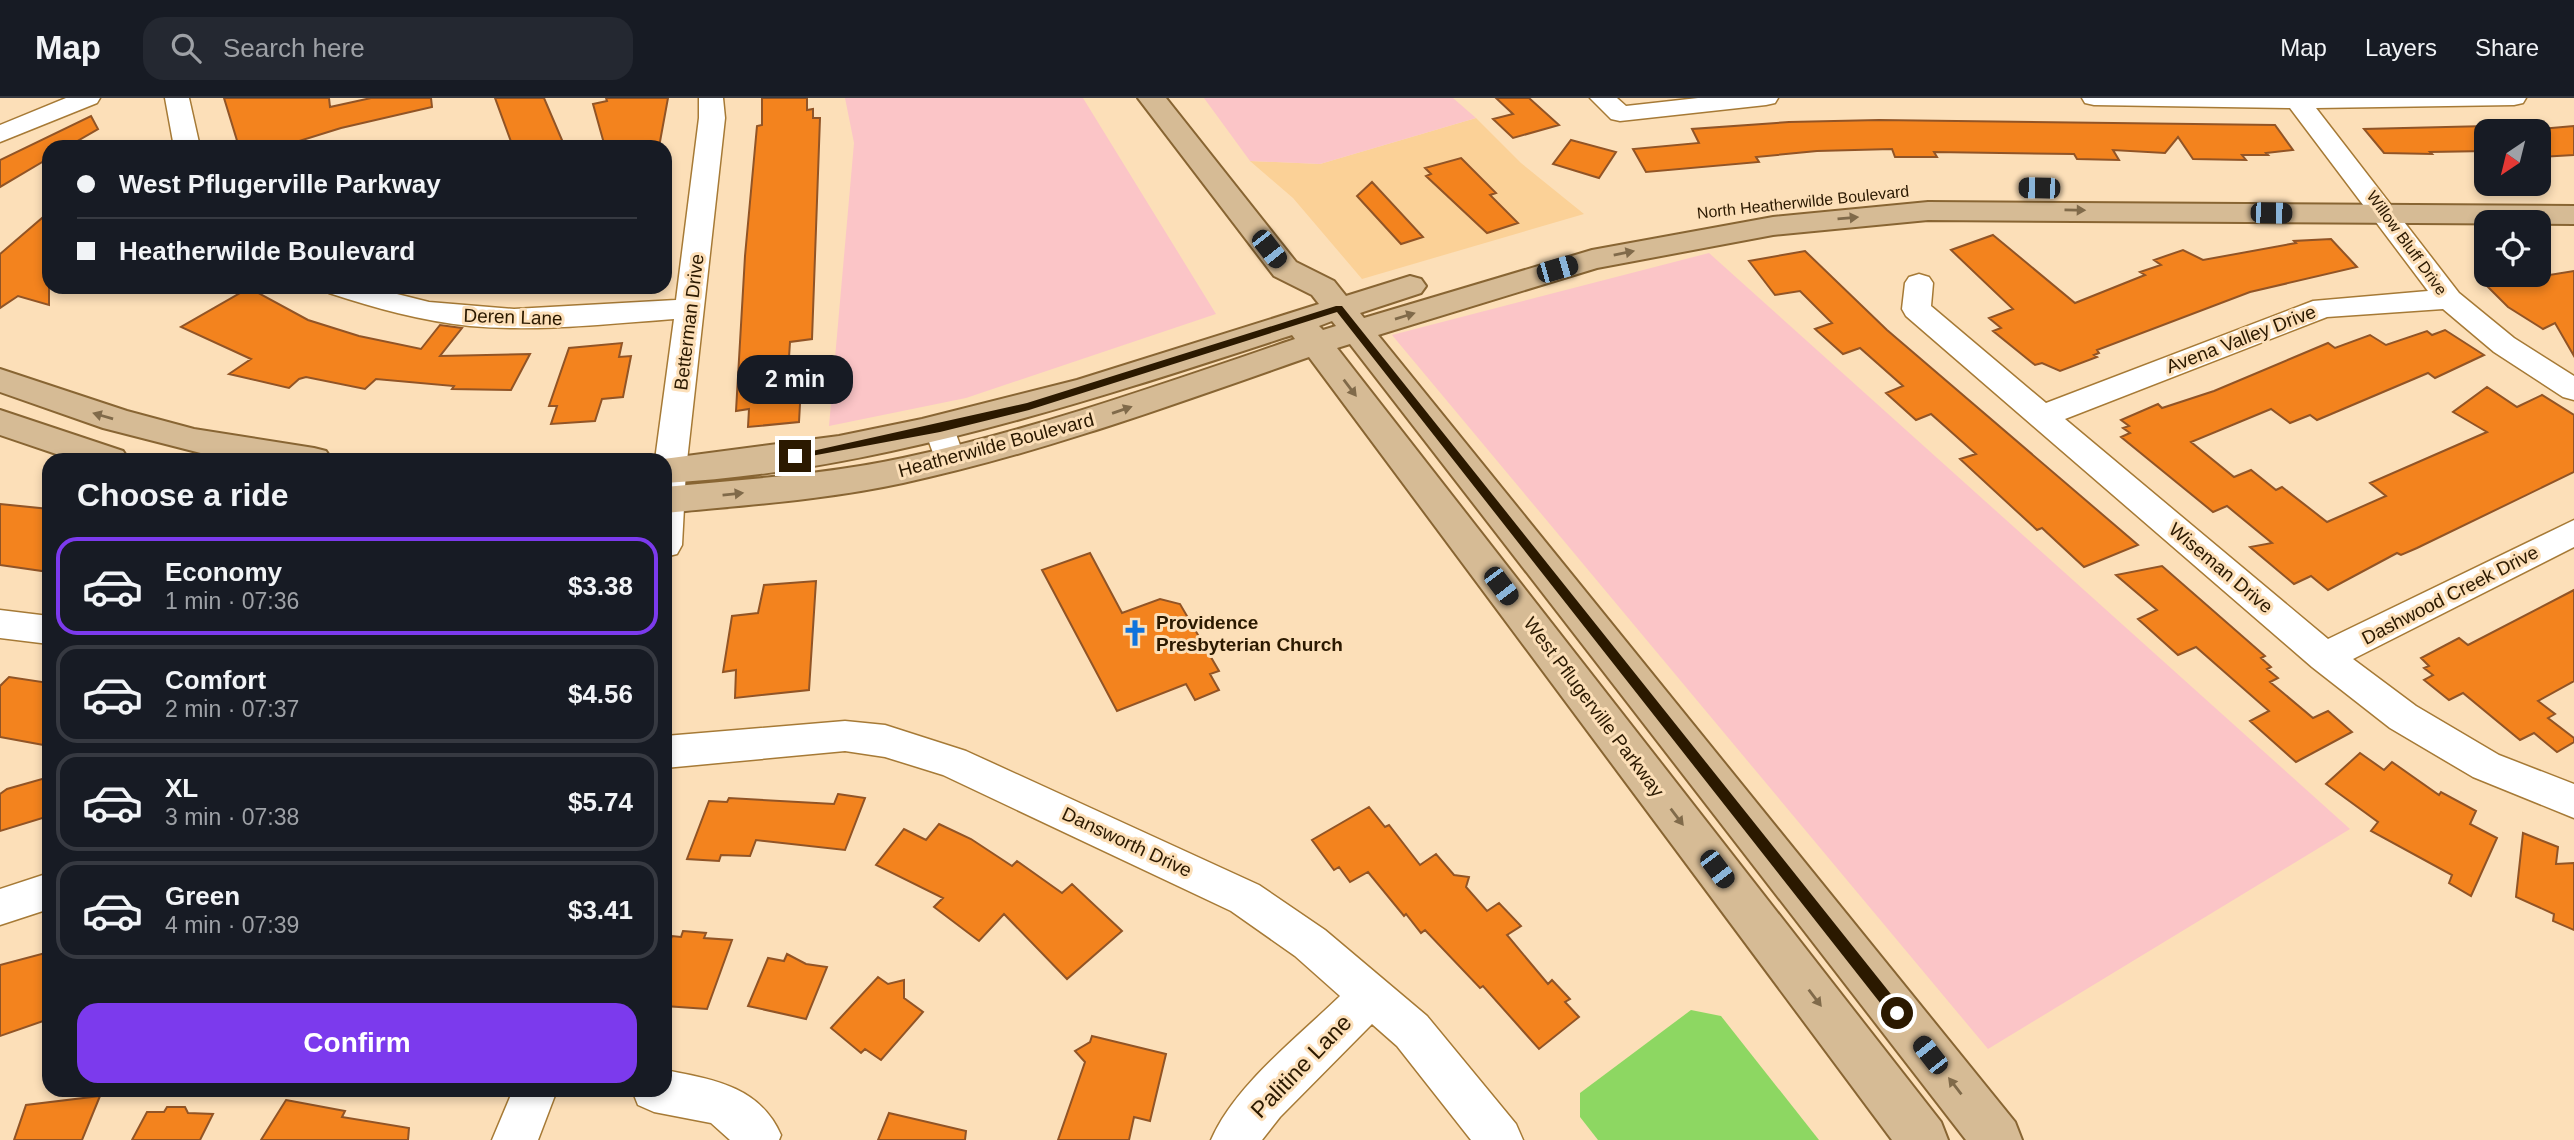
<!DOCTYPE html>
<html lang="en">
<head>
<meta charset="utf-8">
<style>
  body { margin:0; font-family:Helvetica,sans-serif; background:#242831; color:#f1f3f6; height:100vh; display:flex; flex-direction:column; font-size:26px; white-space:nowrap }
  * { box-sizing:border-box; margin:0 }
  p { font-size:23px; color:#9ea1a6 }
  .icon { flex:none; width:38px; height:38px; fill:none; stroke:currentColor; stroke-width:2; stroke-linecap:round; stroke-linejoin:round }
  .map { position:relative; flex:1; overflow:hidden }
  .sheet { position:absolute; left:42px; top:355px; width:630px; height:644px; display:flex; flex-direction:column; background:#171b24; border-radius:21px; box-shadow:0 4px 10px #0003 }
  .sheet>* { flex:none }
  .hud { position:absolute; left:42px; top:42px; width:630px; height:154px; border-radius:21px; box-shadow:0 4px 10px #0003; display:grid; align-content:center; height:154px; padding:0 35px; background:#171b24 }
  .needle { width:46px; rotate:215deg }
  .controls { position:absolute; left:2474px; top:21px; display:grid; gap:14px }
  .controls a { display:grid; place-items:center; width:77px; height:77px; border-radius:14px; background:#171b24; box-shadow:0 4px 10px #0003; font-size:35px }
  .end { position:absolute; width:32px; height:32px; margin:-16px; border:9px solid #2b1900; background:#fff; box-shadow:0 0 0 4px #fff }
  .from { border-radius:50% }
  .bubble { position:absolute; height:49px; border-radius:21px; background:#171b24; box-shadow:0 4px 10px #0003; font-size:23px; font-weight:600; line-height:49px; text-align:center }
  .car { position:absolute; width:21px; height:42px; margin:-21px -10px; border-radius:9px; box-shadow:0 0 5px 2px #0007; background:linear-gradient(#222 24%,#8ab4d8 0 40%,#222 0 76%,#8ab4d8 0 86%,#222 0) }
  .hud b { display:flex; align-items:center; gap:24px; height:66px; font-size:26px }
  .hud b+b { border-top:2px solid #363941 }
  .hud i { width:18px; height:18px; background:#f1f3f6 }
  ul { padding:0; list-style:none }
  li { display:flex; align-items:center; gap:21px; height:98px; margin:0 14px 10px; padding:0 21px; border:4px solid #363941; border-radius:21px }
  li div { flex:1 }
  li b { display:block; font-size:26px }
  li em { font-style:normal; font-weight:600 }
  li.on { border-color:#7c3aed }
  li>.icon { width:63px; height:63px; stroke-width:1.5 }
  h2 { padding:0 35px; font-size:32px; line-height:84px }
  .primary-button { display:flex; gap:14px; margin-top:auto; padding:14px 35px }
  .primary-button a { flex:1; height:80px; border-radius:21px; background:#7c3aed; color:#fff; font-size:28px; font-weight:600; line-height:80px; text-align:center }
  header { display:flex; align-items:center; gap:42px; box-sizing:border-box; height:98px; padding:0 35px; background:#171b24; border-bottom:2px solid #363941 }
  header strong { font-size:33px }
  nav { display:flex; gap:38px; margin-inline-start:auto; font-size:24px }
  .search { width:490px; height:63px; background:#242831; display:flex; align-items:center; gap:18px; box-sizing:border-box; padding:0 24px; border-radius:21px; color:#9ea1a6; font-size:26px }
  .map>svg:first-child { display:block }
  .built { fill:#fbd197 }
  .green { fill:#fbc5c7 }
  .water { fill:#8dd762 }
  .building { fill:#f3831e; stroke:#915426; stroke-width:2 }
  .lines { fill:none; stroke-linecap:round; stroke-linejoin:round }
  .minor-casing { stroke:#a67a36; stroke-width:3 }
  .major-casing { stroke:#886533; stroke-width:4 }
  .minor { fill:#fff; fill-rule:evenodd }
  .major { fill:#d6bb95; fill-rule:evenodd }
  .oneway { fill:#806a4a }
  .route { fill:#2b1900 }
  .labels { text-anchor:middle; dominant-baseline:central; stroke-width:6; stroke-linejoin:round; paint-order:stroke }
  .far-street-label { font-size:16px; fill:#2b1900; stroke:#fcdfb8 }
  .street-label { font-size:19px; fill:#2b1900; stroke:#fcdfb8 }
  .poi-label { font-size:19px; font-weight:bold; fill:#2b1900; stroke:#fcdfb8; text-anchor:start }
  .near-street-label { font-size:23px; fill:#2b1900; stroke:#fcdfb8 }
</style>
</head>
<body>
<header>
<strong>Map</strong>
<div class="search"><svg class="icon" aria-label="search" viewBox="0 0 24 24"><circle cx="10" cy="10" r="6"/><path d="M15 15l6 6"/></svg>Search here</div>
<nav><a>Map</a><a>Layers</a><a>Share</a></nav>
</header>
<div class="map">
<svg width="2574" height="1042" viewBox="0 0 2574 1042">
  <rect width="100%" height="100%" fill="#fcdfb8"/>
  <path class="built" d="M 1476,20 L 1521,65 L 1584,116 L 1362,181 L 1293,100 L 1250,63 L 1320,66 Z"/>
  <path class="green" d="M 845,0 L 1083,0 L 1216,216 L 966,300 L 829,328 L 854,45 Z
    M 1204,0 L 1453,0 L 1476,20 L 1320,66 L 1250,63 Z
    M 1709,155 L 2350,731 L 1988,951 L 1392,237 Z"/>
  <path class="water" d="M 1691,912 L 1721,918 L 1819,1042 L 1598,1042 L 1580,1019 L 1580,995 Z"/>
  <path class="building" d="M 224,0 L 329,0 L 330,9 L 371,0 L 431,0 L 432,9 L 341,30 L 280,49 L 239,49 Z
    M 495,0 L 544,0 L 565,49 L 513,49 Z
    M 606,0 L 668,0 L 659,49 L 605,49 L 593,6 L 607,3 Z
    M 762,0 L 807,0 L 807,12 L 813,11 L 813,20 L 820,20 L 812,241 L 790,244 L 787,290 L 801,288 L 799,324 L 748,329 L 749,311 L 736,313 L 745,158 L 757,28 L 762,27 Z
    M 1496,0 L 1529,0 L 1559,27 L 1513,40 L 1493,21 L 1513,16 Z
    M 91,18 L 98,31 L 67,49 L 49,49 L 49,60 L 0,89 L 0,62 Z
    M 1879,22 L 2275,27 L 2293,52 L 2266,55 L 2268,57 L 2242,57 L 2246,62 L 2193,61 L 2178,39 L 2165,55 L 2113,52 L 2119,62 L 2077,61 L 2074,56 L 1934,54 L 1937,59 L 1895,59 L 1892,51 L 1817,53 L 1756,59 L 1759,64 L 1646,74 L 1633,51 L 1699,45 L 1692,31 L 1789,24 Z
    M 2487,28 L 2487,53 L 2430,54 L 2432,56 L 2384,55 L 2364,31 Z
    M 2574,28 L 2574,57 L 2539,59 L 2539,31 Z
    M 1571,42 L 1616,54 L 1599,80 L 1553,66 Z
    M 1461,60 L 1496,95 L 1490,97 L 1518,125 L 1487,135 L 1426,78 L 1431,76 L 1425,70 Z
    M 1372,84 L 1423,139 L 1401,146 L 1357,98 Z
    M 49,114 L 49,207 L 18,198 L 0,210 L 0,156 Z
    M 1993,137 L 2075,205 L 2145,177 L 2140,174 L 2161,167 L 2154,162 L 2183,152 L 2203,162 L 2296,145 L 2294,143 L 2331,141 L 2357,169 L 2250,194 L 2097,252 L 2099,255 L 2094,257 L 2097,259 L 2060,273 L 2042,265 L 2035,267 L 1993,233 L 2001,230 L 1989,220 L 2013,211 L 1951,152 Z
    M 1805,153 L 1887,232 L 2138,447 L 2084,469 L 2042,430 L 2037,432 L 1960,361 L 1976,356 L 1931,316 L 1916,322 L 1886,295 L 1903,288 L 1860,250 L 1843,256 L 1815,231 L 1832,225 L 1800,193 L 1775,197 L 1749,163 Z
    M 2574,173 L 2574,258 L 2555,225 L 2543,231 L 2508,209 L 2480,181 L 2522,178 L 2525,181 Z
    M 249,190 L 308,222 L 359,238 L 421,251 L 440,227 L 462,230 L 440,258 L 530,256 L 511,292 L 452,291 L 454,288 L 376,281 L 365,291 L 306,279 L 299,281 L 289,290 L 229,276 L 251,261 L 181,229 Z
    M 2445,232 L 2484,257 L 2435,280 L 2428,275 L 2317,322 L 2310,317 L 2290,325 L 2271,311 L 2191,344 L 2234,379 L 2251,372 L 2276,392 L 2282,389 L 2327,424 L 2386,398 L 2370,385 L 2487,334 L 2453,314 L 2487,289 L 2517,309 L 2542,297 L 2574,317 L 2574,374 L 2417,450 L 2401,457 L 2397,455 L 2328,492 L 2311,478 L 2294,486 L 2250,449 L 2272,445 L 2227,408 L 2213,414 L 2121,339 L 2130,335 L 2123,330 L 2129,328 L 2121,322 L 2158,306 L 2162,310 L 2214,293 L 2328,245 L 2335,250 L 2370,237 L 2386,247 L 2427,233 L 2432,237 Z
    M 622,245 L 619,259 L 631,258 L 623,299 L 602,301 L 595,323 L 551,326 L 557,308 L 549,308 L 569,250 Z
    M 0,406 L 49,411 L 49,474 L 0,467 Z
    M 1090,455 L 1122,515 L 1160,501 L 1180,506 L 1219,573 L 1210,576 L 1219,592 L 1195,602 L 1186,586 L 1117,613 L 1042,472 Z
    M 2162,468 L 2265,558 L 2261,560 L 2271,569 L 2267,571 L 2278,580 L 2270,584 L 2313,620 L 2328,613 L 2352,634 L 2296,664 L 2250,623 L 2269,613 L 2196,549 L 2178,557 L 2138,521 L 2157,512 L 2116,477 Z
    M 816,483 L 809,592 L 735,600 L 736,572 L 723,574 L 732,518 L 758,515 L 764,487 Z
    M 2574,492 L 2574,583 L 2538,603 L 2555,616 L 2548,620 L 2574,640 L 2574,644 L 2557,654 L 2534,635 L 2520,642 L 2463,595 L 2449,602 L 2424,582 L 2433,577 L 2424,570 L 2429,568 L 2421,560 L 2459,540 L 2468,547 Z
    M 9,579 L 49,585 L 49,648 L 0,639 L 0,588 Z
    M 2360,655 L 2384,672 L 2392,664 L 2439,697 L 2441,694 L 2476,713 L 2470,726 L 2497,740 L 2471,798 L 2449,785 L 2452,777 L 2371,733 L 2378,724 L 2326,686 Z
    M 49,679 L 49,718 L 0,733 L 0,696 L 7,691 Z
    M 838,696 L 865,700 L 845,752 L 756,742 L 750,758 L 721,757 L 719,763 L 687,761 L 709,703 L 727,704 L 729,700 L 834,706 Z
    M 1369,709 L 1385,729 L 1389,727 L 1420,767 L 1436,756 L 1454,777 L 1469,779 L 1466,789 L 1487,813 L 1499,805 L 1521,828 L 1507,837 L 1548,886 L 1552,882 L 1570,901 L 1565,904 L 1579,919 L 1539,951 L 1483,888 L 1480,890 L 1425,832 L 1421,835 L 1406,816 L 1404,818 L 1368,774 L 1350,784 L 1339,769 L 1334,772 L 1312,742 Z
    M 939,726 L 971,741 L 1012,768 L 1017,763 L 1062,795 L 1072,786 L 1122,833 L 1067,881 L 1004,816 L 979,843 L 934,809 L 943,800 L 876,767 L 904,731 L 926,742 Z
    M 2523,735 L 2558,749 L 2556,766 L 2574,765 L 2574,832 L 2553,823 L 2554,816 L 2516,799 Z
    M 683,833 L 706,835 L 704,840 L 732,842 L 707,911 L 665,908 L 665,855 L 672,838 L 681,839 Z
    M 49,854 L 49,921 L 0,938 L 0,867 Z
    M 787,856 L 806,866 L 827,869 L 806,921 L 748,908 L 768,860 L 784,863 Z
    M 878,879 L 888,886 L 904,882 L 904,900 L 923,914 L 881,962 L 865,951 L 861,955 L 831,930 Z
    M 1092,938 L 1166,956 L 1150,1023 L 1134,1019 L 1129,1042 L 1058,1042 L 1085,964 L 1075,953 L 1090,944 Z
    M 100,998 L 82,1042 L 14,1042 L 26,1007 Z
    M 286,1002 L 345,1013 L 342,1019 L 409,1030 L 408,1042 L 261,1042 Z
    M 167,1009 L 185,1009 L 188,1015 L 213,1016 L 200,1042 L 132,1042 L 147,1014 L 164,1014 Z
    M 889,1015 L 966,1033 L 965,1042 L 878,1042 Z"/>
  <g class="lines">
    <defs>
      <path id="minor" d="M 66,0 L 100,0 L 97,5 L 0,44 L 0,27 Z
        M 165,0 L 189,0 L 200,49 L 174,49 Z
        M 699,0 L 723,0 L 725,20 L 686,372 L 682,447 L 677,456 L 665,459 L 665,362 L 655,362 L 674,221 C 606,226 537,234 470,228 C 421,223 375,210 329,195 L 325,189 L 369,189 L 429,204 L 514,211 L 676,202 L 699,20 Z
        M 1590,0 L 1617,0 L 1626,8 L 1698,0 L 1778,0 L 1775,5 L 1766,7 L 1620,23 L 1611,21 Z
        M 2082,0 L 2526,0 L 2523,5 L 2514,7 L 2316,10 L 2459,195 L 2514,240 L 2574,278 L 2574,302 L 2563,299 L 2494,254 L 2443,211 L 2327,219 L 2065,321 L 2328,541 L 2574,422 L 2574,449 L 2353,561 L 2416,608 L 2499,657 L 2574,686 L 2574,720 L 2473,679 L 2390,630 L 2312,569 L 1906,218 L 1902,211 L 1905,185 L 1909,179 L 1919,176 L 1929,179 L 1933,185 L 1931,208 L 2046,305 L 2313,203 L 2428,193 L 2290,10 L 2094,7 L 2085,5 Z
        M 940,319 L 951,322 L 965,361 L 960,369 L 949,372 L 938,369 L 924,330 L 929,322 Z
        M 0,512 L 49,518 L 49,546 L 0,540 Z
        M 845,623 L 885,627 L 966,653 L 1259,787 L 1325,832 L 1427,918 L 1516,1026 L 1523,1042 L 1471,1042 L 1397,948 L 1372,926 L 1280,1019 L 1262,1042 L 1211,1042 C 1234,988 1298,939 1340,898 L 1295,858 L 1231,813 L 943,677 L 885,659 L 845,653 L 665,670 L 665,638 Z
        M 49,775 L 49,811 L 0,827 L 0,791 Z
        M 665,972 C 711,981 760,988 781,1037 L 779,1042 L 730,1042 L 711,1025 L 654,1014 L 638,1007 L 632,992 L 665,992 Z
        M 513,992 L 557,992 L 538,1042 L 492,1042 Z"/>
      <path id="major" d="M 1138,0 L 1166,0 L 1296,164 L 1334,183 L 1346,198 L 1410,178 L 1421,181 L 1426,188 L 1421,195 L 1360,215 L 1364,220 L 1592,152 L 1773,119 L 1928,104 L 2574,108 L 2574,126 L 1928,122 L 1773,137 L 1597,170 L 1378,237 L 2015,1024 L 2022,1042 L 1966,1042 L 1350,246 L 1337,250 L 1941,1024 L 1948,1042 L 1892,1042 L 1309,259 C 1175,306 1041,355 903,385 C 825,402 744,407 665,415 L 665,389 C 744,381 825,377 903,360 C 1037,331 1166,285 1295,241 L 1292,237 C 1093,302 875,374 665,385 L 665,362 L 656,362 L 839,338 L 922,321 L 1077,282 L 1319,206 L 1312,197 L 1274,178 ZM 1332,223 L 1336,228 L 1323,232 L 1319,228 Z
        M 0,271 L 127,313 L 194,331 L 314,350 L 326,353 L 332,362 L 228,362 L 103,330 L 0,294 Z
        M 0,312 L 123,353 L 129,362 L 74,362 L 0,337 Z"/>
    </defs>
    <use href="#minor" class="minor-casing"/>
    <use href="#major" class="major-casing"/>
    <use href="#minor" class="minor"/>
    <use href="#major" class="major"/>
  </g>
  <defs><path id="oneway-solid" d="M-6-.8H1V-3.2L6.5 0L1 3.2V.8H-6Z" transform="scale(1.75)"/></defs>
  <g class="oneway">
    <use href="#oneway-solid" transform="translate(2075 112) rotate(1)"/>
    <use href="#oneway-solid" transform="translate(1848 120) rotate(-5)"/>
    <use href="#oneway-solid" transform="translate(1624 155) rotate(-11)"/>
    <use href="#oneway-solid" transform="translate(1405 218) rotate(-17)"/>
    <use href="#oneway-solid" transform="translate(1350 290) rotate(53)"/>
    <use href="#oneway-solid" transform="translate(1122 312) rotate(-19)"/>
    <use href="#oneway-solid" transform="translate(103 318) rotate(-164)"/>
    <use href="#oneway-solid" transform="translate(733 396) rotate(-6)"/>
    <use href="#oneway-solid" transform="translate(1677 719) rotate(53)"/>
    <use href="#oneway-solid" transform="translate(1815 900) rotate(53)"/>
    <use href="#oneway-solid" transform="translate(1955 988) rotate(-128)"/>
  </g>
  <path class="route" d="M 1336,208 L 1342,208 L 1902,910 L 1902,920 L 1892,920 L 1337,214 L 1029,312 L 940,334 L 795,361 L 790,358 L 1027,305 Z"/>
  <defs>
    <symbol id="church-bare" viewBox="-9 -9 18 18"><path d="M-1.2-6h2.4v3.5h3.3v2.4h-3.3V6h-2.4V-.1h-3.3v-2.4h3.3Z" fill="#1073dc" stroke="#fcdfb8" stroke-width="2.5" paint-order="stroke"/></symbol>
  </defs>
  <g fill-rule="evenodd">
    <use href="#church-bare" x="1116" y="516" width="38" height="38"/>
  </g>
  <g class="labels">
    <g class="far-street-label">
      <text transform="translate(1803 104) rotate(-6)">North Heatherwilde Boulevard</text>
      <text transform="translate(2407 145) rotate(54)">Willow Bluff Drive</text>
    </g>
    <g class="street-label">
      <text transform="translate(513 219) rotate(2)">Deren Lane</text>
      <text transform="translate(689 224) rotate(-83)">Betterman Drive</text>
      <text transform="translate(2241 241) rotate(-21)">Avena Valley Drive</text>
      <text transform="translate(996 347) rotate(-15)">Heatherwilde Boulevard</text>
      <text transform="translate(2221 470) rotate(40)">Wiseman Drive</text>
      <text transform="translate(2450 497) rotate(-27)">Dashwood Creek Drive</text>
      <text transform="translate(1594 609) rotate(53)">West Pflugerville Parkway</text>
      <text transform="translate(1127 744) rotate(25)">Dansworth Drive</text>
    </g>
    <g class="poi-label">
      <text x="1156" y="524">Providence<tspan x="1156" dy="22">Presbyterian Church</tspan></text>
    </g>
    <g class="near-street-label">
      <text transform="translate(1301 968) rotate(-46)">Palitine Lane</text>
    </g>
  </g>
</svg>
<div class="controls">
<a><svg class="needle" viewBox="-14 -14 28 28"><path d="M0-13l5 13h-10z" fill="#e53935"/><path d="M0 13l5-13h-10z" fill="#9ea1a6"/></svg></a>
<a><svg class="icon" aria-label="locate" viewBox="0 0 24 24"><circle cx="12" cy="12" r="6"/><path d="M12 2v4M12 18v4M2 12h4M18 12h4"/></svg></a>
</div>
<i class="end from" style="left:1897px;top:915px"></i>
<i class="end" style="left:795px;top:358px"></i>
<div class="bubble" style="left:737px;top:257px;width:116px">2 min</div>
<i class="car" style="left:2039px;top:90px;rotate:271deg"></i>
<i class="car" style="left:2271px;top:115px;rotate:91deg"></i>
<i class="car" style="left:1269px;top:151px;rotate:142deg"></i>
<i class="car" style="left:1557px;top:171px;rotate:74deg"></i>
<i class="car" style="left:1501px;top:488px;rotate:143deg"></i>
<i class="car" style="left:1717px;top:771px;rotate:143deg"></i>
<i class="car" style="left:1930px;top:957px;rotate:322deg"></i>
<div class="hud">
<b><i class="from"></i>West Pflugerville Parkway</b>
<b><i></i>Heatherwilde Boulevard</b>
</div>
<section class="sheet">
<h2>Choose a ride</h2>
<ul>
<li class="on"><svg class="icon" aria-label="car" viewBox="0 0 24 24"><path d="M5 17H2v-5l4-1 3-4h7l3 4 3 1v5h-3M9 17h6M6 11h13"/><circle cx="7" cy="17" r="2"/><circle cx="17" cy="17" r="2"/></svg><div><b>Economy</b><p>1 min · 07:36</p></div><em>$3.38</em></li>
<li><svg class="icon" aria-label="car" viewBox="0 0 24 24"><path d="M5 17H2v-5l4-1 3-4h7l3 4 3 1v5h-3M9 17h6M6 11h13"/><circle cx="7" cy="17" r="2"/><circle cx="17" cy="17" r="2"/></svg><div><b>Comfort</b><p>2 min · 07:37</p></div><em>$4.56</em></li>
<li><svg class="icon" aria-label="car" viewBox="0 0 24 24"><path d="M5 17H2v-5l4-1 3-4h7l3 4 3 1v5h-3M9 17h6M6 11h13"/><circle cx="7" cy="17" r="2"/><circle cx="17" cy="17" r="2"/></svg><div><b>XL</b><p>3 min · 07:38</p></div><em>$5.74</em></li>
<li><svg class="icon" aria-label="car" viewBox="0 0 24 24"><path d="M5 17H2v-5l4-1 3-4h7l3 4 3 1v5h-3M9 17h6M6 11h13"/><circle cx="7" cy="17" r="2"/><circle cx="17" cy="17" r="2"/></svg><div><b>Green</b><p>4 min · 07:39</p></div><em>$3.41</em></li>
</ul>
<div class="primary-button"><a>Confirm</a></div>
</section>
</div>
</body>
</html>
